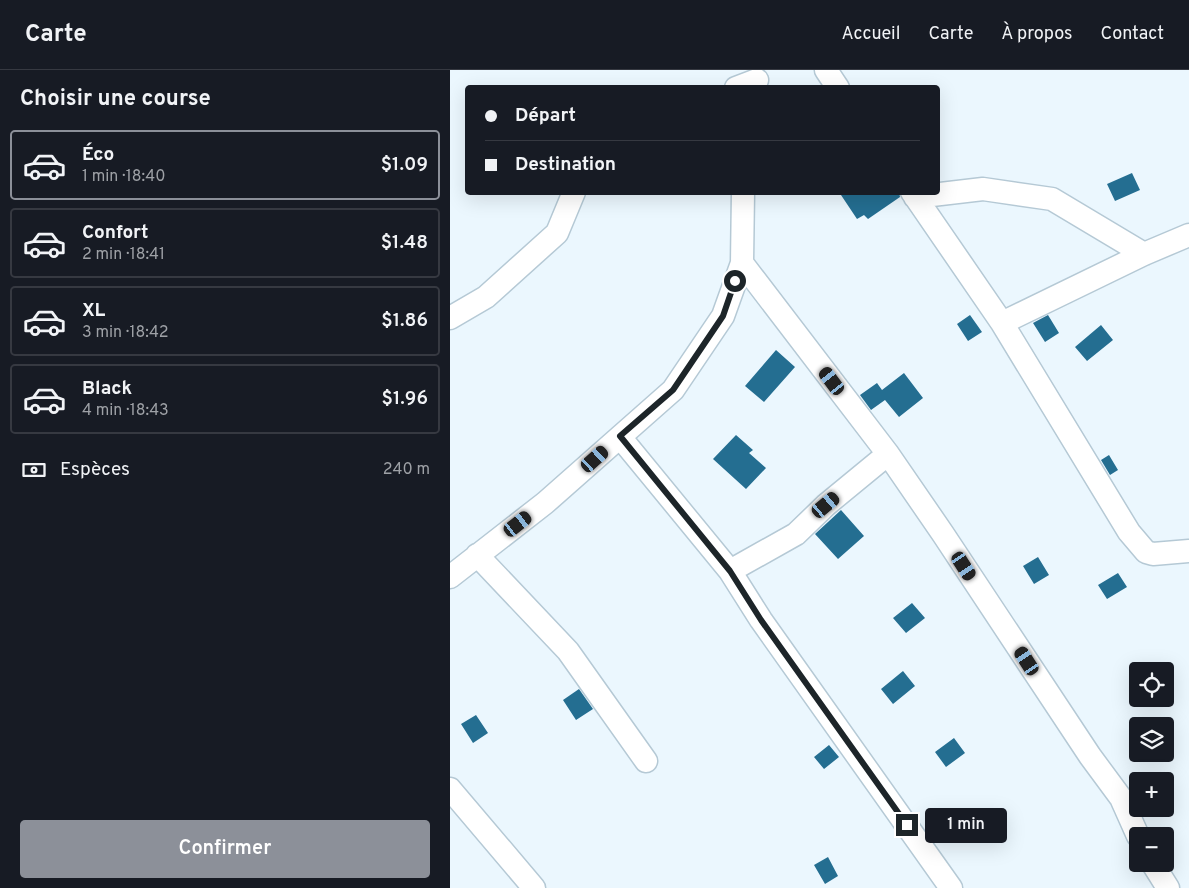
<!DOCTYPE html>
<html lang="fr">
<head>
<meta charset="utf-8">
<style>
  body { margin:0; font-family:Overpass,sans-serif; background:#20242c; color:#f1f3f6; height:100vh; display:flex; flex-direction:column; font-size:19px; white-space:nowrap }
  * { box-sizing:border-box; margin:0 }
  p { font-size:16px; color:#9ea1a6 }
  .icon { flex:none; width:28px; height:28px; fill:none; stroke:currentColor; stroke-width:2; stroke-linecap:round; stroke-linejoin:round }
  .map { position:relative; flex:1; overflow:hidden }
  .panel { display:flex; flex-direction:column; background:#171b24; width:450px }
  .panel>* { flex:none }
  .banner { position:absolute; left:15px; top:15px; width:475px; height:110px; border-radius:5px; box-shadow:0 5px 20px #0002; display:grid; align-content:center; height:110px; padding:0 20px; background:#171b24 }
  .buttons { position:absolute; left:679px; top:592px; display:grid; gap:10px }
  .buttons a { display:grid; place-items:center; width:45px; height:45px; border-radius:5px; background:#171b24; box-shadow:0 5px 20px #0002; font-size:25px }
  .end { position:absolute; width:22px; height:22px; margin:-11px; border:6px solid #1d2529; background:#fff; box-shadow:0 0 0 2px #fff }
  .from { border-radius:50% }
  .bubble { position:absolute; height:35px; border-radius:5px; background:#171b24; box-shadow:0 5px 20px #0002; font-size:16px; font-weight:600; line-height:35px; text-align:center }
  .car { position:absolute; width:15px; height:30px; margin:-15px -8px; border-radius:6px; box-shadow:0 0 4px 1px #0007; background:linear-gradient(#222 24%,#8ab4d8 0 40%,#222 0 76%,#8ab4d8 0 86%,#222 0) }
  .banner b { display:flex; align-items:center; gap:18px; height:48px; font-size:19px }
  .banner b+b { border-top:1px solid #363941 }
  .banner i { width:12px; height:12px; background:#f1f3f6 }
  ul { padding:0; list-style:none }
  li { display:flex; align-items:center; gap:15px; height:70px; margin:0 10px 8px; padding:0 10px; border:2px solid #363941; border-radius:5px }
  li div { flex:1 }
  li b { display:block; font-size:19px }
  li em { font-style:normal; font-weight:600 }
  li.current { border-color:#8c9099 }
  li>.icon { width:45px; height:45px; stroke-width:1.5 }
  h2 { padding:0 20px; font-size:22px; line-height:60px }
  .pay { display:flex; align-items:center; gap:12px; height:55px; padding:0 20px; font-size:19px }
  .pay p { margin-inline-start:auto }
  .primary-button { display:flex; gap:10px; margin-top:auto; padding:10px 20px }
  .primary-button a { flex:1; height:58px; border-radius:5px; background:#8c9099; color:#fff; font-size:20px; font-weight:600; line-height:58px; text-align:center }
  header { display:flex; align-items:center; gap:30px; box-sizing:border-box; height:70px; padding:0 25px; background:#171b24; border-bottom:1px solid #363941 }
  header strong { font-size:24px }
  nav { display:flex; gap:28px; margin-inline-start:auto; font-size:18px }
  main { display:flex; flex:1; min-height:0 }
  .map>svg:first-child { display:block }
  .building { fill:#246e91 }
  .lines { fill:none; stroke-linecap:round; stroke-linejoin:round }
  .minor-casing { stroke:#b5c9d5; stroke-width:25 }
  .minor { stroke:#fff; stroke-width:22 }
  .route { stroke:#1d2529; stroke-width:6 }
</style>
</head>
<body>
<header>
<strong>Carte</strong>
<nav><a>Accueil</a><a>Carte</a><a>À propos</a><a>Contact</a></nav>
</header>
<main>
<section class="panel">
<h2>Choisir une course</h2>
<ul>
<li class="current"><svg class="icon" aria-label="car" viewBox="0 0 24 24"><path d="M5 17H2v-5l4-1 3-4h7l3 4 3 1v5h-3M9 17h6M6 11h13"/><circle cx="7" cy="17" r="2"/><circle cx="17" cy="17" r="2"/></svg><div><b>Éco</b><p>1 min · 18:40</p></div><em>$1.09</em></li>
<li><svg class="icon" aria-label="car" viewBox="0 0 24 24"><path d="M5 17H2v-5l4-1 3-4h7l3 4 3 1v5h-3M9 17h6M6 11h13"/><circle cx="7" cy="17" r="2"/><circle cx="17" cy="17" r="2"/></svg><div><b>Confort</b><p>2 min · 18:41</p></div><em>$1.48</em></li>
<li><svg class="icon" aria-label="car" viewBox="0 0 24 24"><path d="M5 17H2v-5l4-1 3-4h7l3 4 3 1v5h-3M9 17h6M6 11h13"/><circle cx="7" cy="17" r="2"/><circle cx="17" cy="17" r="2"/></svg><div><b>XL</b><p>3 min · 18:42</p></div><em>$1.86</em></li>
<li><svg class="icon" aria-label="car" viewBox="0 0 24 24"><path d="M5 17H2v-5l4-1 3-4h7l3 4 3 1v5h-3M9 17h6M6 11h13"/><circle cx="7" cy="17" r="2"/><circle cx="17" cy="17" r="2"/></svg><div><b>Black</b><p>4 min · 18:43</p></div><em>$1.96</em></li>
</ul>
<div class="pay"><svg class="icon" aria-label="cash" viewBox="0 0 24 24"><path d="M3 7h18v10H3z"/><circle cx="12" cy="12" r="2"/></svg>Espèces<p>240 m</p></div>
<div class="primary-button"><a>Confirmer</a></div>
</section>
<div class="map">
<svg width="739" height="818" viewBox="0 0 739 818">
  <rect width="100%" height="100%" fill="#ebf7fe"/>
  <path class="building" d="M 682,103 L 690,120 L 665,131 L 657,114 Z
    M 389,122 L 449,122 L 450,127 L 418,149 L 414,145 L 407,149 Z
    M 520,245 L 532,262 L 518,271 L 507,254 Z
    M 598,245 L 609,263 L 595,272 L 583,253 Z
    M 651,255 L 663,270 L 637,291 L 625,277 Z
    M 326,280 L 345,297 L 314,332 L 295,316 Z
    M 454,303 L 473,328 L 449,347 L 435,330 L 421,340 L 410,325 L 427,313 L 432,320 Z
    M 286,365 L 303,380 L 299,383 L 316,398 L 296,419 L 263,389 Z
    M 659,385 L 668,400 L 660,405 L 651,390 Z
    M 391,440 L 414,466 L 388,489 L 365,464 Z
    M 588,487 L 599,505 L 584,514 L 573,496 Z
    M 668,503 L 677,517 L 657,529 L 648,515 Z
    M 462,533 L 475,548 L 456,563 L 443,548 Z
    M 453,601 L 465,616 L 443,634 L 431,619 Z
    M 129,619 L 143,639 L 126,650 L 113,630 Z
    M 26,645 L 38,663 L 23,673 L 11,654 Z
    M 504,668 L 515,683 L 496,697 L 485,682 Z
    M 379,675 L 389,687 L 374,699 L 364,687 Z
    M 378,787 L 388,806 L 375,814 L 364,795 Z"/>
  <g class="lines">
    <defs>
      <path id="minor" d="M 376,0 L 388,18
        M 286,18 L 307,10
        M 462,122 L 552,253 L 679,462 L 696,482 L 703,484 L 739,481
        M 465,127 L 533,119 L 602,129 L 694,184
        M 292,193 L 438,384 L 493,464 L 640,686 L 671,728 L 688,766
        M 0,248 L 36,227 L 107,163 L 124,122
        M 552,253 L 694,184 L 739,165
        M 170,367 L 280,501 L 311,550 L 501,818
        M 27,485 L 118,581 L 196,691
        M 280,501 L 346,464 L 376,435 L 438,384
        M 0,507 L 95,433 L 223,320 L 273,246 L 292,193 L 293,122
        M 0,719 L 84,818
        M 703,794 L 718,818"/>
    </defs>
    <use href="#minor" class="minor-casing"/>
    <use href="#minor" class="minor"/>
  </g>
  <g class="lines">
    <path class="route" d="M 285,211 L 273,246 L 223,320 L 170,366 L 280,501 L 311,550 L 457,755"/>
  </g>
</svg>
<div class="buttons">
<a><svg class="icon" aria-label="locate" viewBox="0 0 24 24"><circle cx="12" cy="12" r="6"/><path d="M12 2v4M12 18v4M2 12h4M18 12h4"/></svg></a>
<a><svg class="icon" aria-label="layers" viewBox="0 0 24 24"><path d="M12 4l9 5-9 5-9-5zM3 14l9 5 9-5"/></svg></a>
<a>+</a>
<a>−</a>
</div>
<i class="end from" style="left:285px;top:211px"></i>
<i class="end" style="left:457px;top:755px"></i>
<div class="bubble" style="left:475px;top:738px;width:82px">1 min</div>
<i class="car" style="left:382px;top:311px;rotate:323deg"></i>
<i class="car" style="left:145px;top:389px;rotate:48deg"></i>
<i class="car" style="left:376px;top:435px;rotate:50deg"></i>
<i class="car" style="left:68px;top:454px;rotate:52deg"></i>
<i class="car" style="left:514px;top:496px;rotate:147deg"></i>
<i class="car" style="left:577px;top:591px;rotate:327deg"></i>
<div class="banner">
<b><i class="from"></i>Départ</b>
<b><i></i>Destination</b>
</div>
</div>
</main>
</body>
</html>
